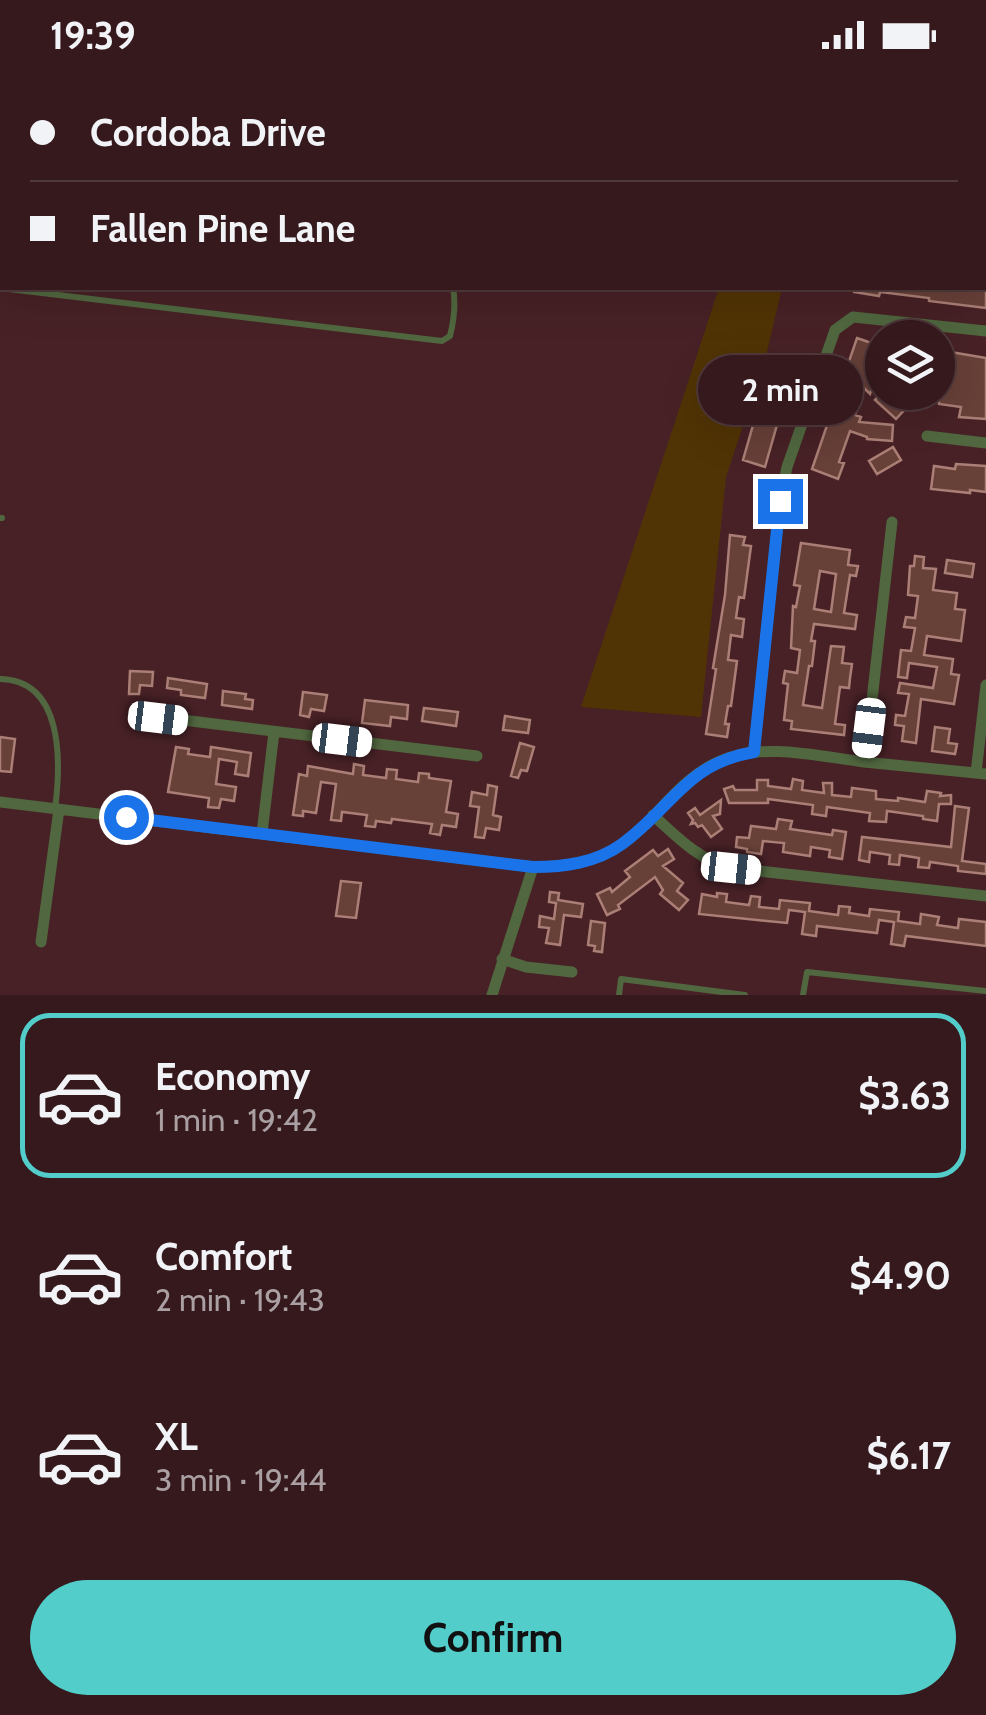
<!DOCTYPE html>
<html lang="en">
<head>
<meta charset="utf-8">
<style>
  body { margin:0; font-family:Cabin,sans-serif; background:#402629; color:#f1f3f6; height:100vh; display:flex; flex-direction:column; font-size:38px; white-space:nowrap }
  * { box-sizing:border-box; margin:0 }
  p { font-size:32px; color:#aaa0a3 }
  .icon { flex:none; width:55px; height:55px; fill:none; stroke:currentColor; stroke-width:2; stroke-linecap:round; stroke-linejoin:round }
  .map { position:relative; height:925px; overflow:hidden }
  .sheet { display:flex; flex-direction:column; background:#35191c; flex:1 }
  .sheet>* { flex:none }
  .banner { position:absolute; left:0px; top:0px; width:988px; height:220px; box-shadow:0 10px 40px #0002,0 0 0 2px #4f383b; display:grid; align-content:center; height:220px; padding:0 30px; background:#35191c }
  .tools { position:absolute; left:865px; top:250px; display:grid; gap:20px }
  .tools a { display:grid; place-items:center; width:90px; height:90px; border-radius:50%; background:#35191c; box-shadow:0 10px 40px #0002,0 0 0 2px #4f383b; font-size:50px }
  .end { position:absolute; width:45px; height:45px; margin:-22px; border:12px solid #1a73e8; background:#fff; box-shadow:0 0 0 5px #fff }
  .from { border-radius:50% }
  .bubble { position:absolute; height:70px; border-radius:35px; background:#35191c; box-shadow:0 10px 40px #0002,0 0 0 2px #4f383b; font-size:32px; font-weight:700; line-height:70px; text-align:center }
  .car { position:absolute; width:30px; height:60px; margin:-30px -15px; border-radius:12px; box-shadow:0 0 8px 2px #0007; background:linear-gradient(#fff 24%,#345 0 40%,#fff 0 76%,#345 0 86%,#fff 0) }
  .banner b { display:flex; align-items:center; gap:35px; height:95px; font-size:38px }
  .banner b+b { border-top:2px solid #4f383b }
  .banner i { width:25px; height:25px; background:#f1f3f6 }
  ul { padding:18px 0 0; list-style:none }
  li { display:flex; align-items:center; gap:30px; height:165px; margin:0 20px 15px; padding:0 10px; border:5px solid transparent; border-radius:30px }
  li div { flex:1 }
  li b { display:block; font-size:38px }
  li em { font-style:normal; font-weight:700 }
  li.active { border-color:#53cdca }
  li>.icon { width:90px; height:90px; stroke-width:1.5 }
  .cta { display:flex; gap:20px; margin-top:auto; padding:20px 30px }
  .cta a { flex:1; height:115px; border-radius:60px; background:#53cdca; color:#111; font-size:40px; font-weight:700; line-height:115px; text-align:center }
  .status { display:flex; justify-content:space-between; align-items:center; height:70px; padding:0 50px; background:#35191c; direction:ltr }
  .status svg { height:28px; fill:currentColor }
  .map>svg:first-child { display:block }
  .green { fill:#513405 }
  .building { fill:#674038; stroke:#ab7f75; stroke-width:2.5; fill-rule:evenodd }
  .lines { fill:none; stroke-linecap:round; stroke-linejoin:round }
  .lane { stroke:#50673f; stroke-width:6 }
  .street { stroke:#50673f; stroke-width:11 }
  .route { stroke:#1a73e8; stroke-width:12 }
</style>
</head>
<body>
<div class="status"><b>19:39</b><svg viewBox="0 0 49 12"><path d="M0 12V9h3v3zM5 12V6h3v6zM10 12V3h3v9zM15 12V0h3v12zM26 1h20v11H26zM47 4h2v5h-2z"/></svg></div>
<div class="map">
<svg width="986" height="925" viewBox="0 0 986 925">
  <rect width="100%" height="100%" fill="#472126"/>
  <path class="green" d="M 719,218 L 782,218 L 766,286 L 726,407 L 701,647 L 581,637 Z"/>
  <path class="building" d="M 854,218 L 986,218 L 986,238 L 929,231 L 929,228 L 880,222 L 881,218 L 879,226 L 854,222 Z
    M 857,268 L 880,276 L 873,299 L 878,301 L 870,324 L 864,318 L 855,345 L 861,347 L 859,352 L 893,355 L 892,371 L 867,369 L 867,367 L 850,361 L 839,392 L 844,393 L 838,409 L 812,399 Z
    M 939,280 L 986,288 L 986,349 L 959,347 L 961,337 L 939,334 L 939,331 L 913,334 L 912,322 L 940,322 L 943,303 L 938,303 Z
    M 776,294 L 797,301 L 777,355 L 765,397 L 743,390 L 766,310 L 770,312 Z
    M 882,322 L 892,322 L 907,337 L 896,349 L 875,330 Z
    M 893,377 L 901,390 L 877,404 L 869,391 Z
    M 956,394 L 986,396 L 986,422 L 970,420 L 970,423 L 931,419 L 934,396 L 955,399 Z
    M 730,465 L 745,467 L 743,475 L 751,476 L 744,528 L 739,527 L 736,548 L 744,549 L 742,567 L 731,565 L 728,590 L 737,591 L 731,636 L 728,636 L 725,654 L 729,654 L 727,667 L 706,664 L 716,599 L 713,598 L 725,525 Z
    M 801,473 L 850,480 L 848,495 L 858,496 L 856,506 L 850,505 L 844,543 L 857,545 L 855,559 L 814,554 L 811,571 L 815,571 L 812,596 L 809,596 L 803,635 L 822,638 L 831,576 L 844,577 L 842,593 L 852,594 L 850,608 L 849,618 L 840,617 L 835,654 L 845,655 L 844,665 L 791,659 L 792,651 L 784,650 L 788,614 L 783,613 L 785,601 L 797,603 L 800,580 L 791,578 L 793,536 L 796,537 L 800,516 L 794,515 ZM 820,501 L 836,504 L 831,542 L 814,539 Z
    M 915,486 L 924,487 L 923,498 L 936,499 L 933,520 L 957,523 L 955,539 L 965,540 L 961,571 L 927,566 L 924,585 L 953,589 L 951,604 L 959,605 L 954,634 L 921,629 L 916,673 L 902,671 L 904,656 L 895,655 L 896,645 L 905,646 L 909,624 L 898,623 L 900,613 L 933,618 L 937,597 L 909,593 L 907,608 L 898,607 L 901,580 L 911,581 L 915,558 L 904,557 L 906,547 L 915,548 L 918,526 L 908,525 L 910,496 L 914,496 Z
    M 947,490 L 974,494 L 972,507 L 945,503 Z
    M 130,601 L 153,602 L 152,616 L 140,615 L 139,624 L 129,624 Z
    M 168,608 L 207,614 L 205,628 L 181,625 L 181,620 L 167,618 Z
    M 223,621 L 246,624 L 245,629 L 253,630 L 252,639 L 222,635 Z
    M 303,622 L 327,625 L 324,641 L 311,639 L 309,647 L 300,645 Z
    M 365,630 L 408,635 L 407,649 L 391,647 L 390,656 L 362,653 Z
    M 424,638 L 458,642 L 456,656 L 422,651 Z
    M 505,646 L 530,650 L 528,663 L 503,660 Z
    M 935,657 L 950,659 L 948,673 L 957,674 L 955,684 L 932,681 Z
    M 0,667 L 15,669 L 11,702 L 0,701 Z
    M 520,673 L 534,677 L 527,701 L 521,700 L 518,708 L 511,706 Z
    M 176,677 L 189,679 L 188,684 L 210,687 L 211,677 L 251,683 L 248,706 L 235,704 L 237,692 L 219,689 L 216,714 L 236,717 L 234,731 L 221,729 L 219,738 L 208,737 L 209,728 L 168,722 Z
    M 354,694 L 364,696 L 363,705 L 386,708 L 387,699 L 397,700 L 396,709 L 418,712 L 419,703 L 429,704 L 429,708 L 451,711 L 446,742 L 458,744 L 456,757 L 442,755 L 440,765 L 430,763 L 432,754 L 392,749 L 391,753 L 376,751 L 375,757 L 365,756 L 367,745 L 342,742 L 341,751 L 331,750 L 336,714 L 321,712 L 316,743 L 303,741 L 303,746 L 293,745 L 299,704 L 307,706 L 308,696 L 353,704 Z
    M 793,709 L 803,711 L 802,720 L 824,723 L 823,713 L 832,713 L 832,725 L 851,727 L 852,718 L 876,721 L 876,729 L 898,731 L 898,728 L 925,732 L 927,721 L 941,723 L 940,726 L 951,725 L 951,734 L 939,734 L 937,751 L 923,749 L 923,746 L 887,741 L 886,752 L 869,751 L 870,743 L 827,737 L 826,746 L 812,744 L 813,735 L 768,729 L 768,733 L 729,733 L 724,719 L 733,716 L 735,720 L 757,720 L 757,710 L 768,710 L 768,716 L 791,719 Z
    M 488,715 L 497,717 L 493,745 L 501,747 L 499,760 L 486,758 L 484,768 L 475,767 L 479,737 L 470,736 L 472,722 L 487,725 Z
    M 721,730 L 720,744 L 713,746 L 722,759 L 711,767 L 702,755 L 698,757 L 695,753 L 691,754 L 693,750 L 688,743 L 695,738 L 700,745 Z
    M 955,736 L 969,738 L 962,791 L 986,794 L 986,804 L 958,801 L 958,796 L 930,792 L 929,798 L 918,797 L 919,788 L 900,785 L 899,795 L 889,794 L 890,785 L 870,782 L 869,792 L 859,790 L 862,767 L 951,777 Z
    M 778,749 L 792,751 L 790,759 L 832,765 L 833,760 L 846,762 L 842,789 L 829,787 L 830,780 L 811,777 L 810,786 L 783,782 L 784,773 L 763,771 L 761,784 L 747,782 L 747,779 L 736,777 L 737,767 L 749,768 L 751,756 L 776,759 Z
    M 668,779 L 674,789 L 663,796 L 683,813 L 677,821 L 688,830 L 679,840 L 660,824 L 663,820 L 655,807 L 618,835 L 620,839 L 607,845 L 597,824 L 610,818 L 612,822 L 630,807 L 625,801 L 653,780 L 658,786 Z
    M 341,811 L 361,813 L 356,848 L 336,846 Z
    M 550,822 L 559,823 L 558,830 L 583,834 L 581,847 L 564,845 L 560,875 L 546,873 L 549,858 L 539,857 L 540,846 L 554,849 L 556,833 L 549,832 Z
    M 717,823 L 727,824 L 726,832 L 749,835 L 751,826 L 760,827 L 759,837 L 779,839 L 780,830 L 810,833 L 809,841 L 838,845 L 839,836 L 850,837 L 849,843 L 869,846 L 870,839 L 899,842 L 898,851 L 920,854 L 921,844 L 939,847 L 937,855 L 958,858 L 959,849 L 986,852 L 986,876 L 906,866 L 904,876 L 891,874 L 894,852 L 879,850 L 877,863 L 817,856 L 816,866 L 802,864 L 805,842 L 789,840 L 787,853 L 699,844 L 702,824 L 717,827 Z
    M 591,851 L 605,853 L 602,882 L 594,881 L 595,876 L 588,875 Z"/>
  <g class="lines">
    <path class="lane" d="M 48,0 L 49,2
      M 423,0 L 424,2
      M 154,2 L 154,0
      M 169,2 L 169,0
      M 757,2 L 757,0
      M 873,2 L 874,0
      M 985,79 L 986,79
      M 0,149 L 2,150
      M 0,218 L 442,271 L 450,266 C 454,250 456,234 453,218
      M 0,448 L 2,448
      M 0,609 C 64,610 61,693 55,739
      M 619,925 L 621,909 L 745,925
      M 803,925 L 807,902 L 986,921"/>
    <path class="street" d="M 0,19 L 2,20
      M 985,28 L 986,19
      M 0,49 L 2,51
      M 927,366 L 986,373
      M 158,647 L 477,686
      M 754,682 L 780,431 L 787,397 L 835,260 L 853,247 L 986,261
      M 865,692 L 892,452
      M 976,703 L 986,615
      M 0,732 L 533,797 C 564,797 595,793 621,775 C 657,750 678,709 720,691 C 765,672 817,686 864,692 C 905,696 945,700 986,704
      M 653,745 C 677,767 699,790 731,798 L 986,826
      M 262,763 L 274,662
      M 41,872 L 59,739
      M 502,889 L 526,897 L 572,902
      M 492,925 L 533,797"/>
  </g>
  <g class="lines">
    <path class="route" d="M 126,747 L 533,797 C 564,797 596,793 622,774 C 673,737 685,694 754,682 L 780,431"/>
  </g>
</svg>
<div class="tools">
<a><svg class="icon" aria-label="layers" viewBox="0 0 24 24"><path d="M12 4l9 5-9 5-9-5zM3 14l9 5 9-5"/></svg></a>
</div>
<i class="end from" style="left:126px;top:747px"></i>
<i class="end" style="left:780px;top:431px"></i>
<div class="bubble" style="left:698px;top:285px;width:165px">2 min</div>
<i class="car" style="left:158px;top:648px;rotate:97deg"></i>
<i class="car" style="left:869px;top:658px;rotate:187deg"></i>
<i class="car" style="left:342px;top:670px;rotate:97deg"></i>
<i class="car" style="left:731px;top:798px;rotate:96deg"></i>
<div class="banner">
<b><i class="from"></i>Cordoba Drive</b>
<b><i></i>Fallen Pine Lane</b>
</div>
</div>
<section class="sheet">
<ul>
<li class="active"><svg class="icon" aria-label="car" viewBox="0 0 24 24"><path d="M5 17H2v-5l4-1 3-4h7l3 4 3 1v5h-3M9 17h6M6 11h13"/><circle cx="7" cy="17" r="2"/><circle cx="17" cy="17" r="2"/></svg><div><b>Economy</b><p>1 min · 19:42</p></div><em>$3.63</em></li>
<li><svg class="icon" aria-label="car" viewBox="0 0 24 24"><path d="M5 17H2v-5l4-1 3-4h7l3 4 3 1v5h-3M9 17h6M6 11h13"/><circle cx="7" cy="17" r="2"/><circle cx="17" cy="17" r="2"/></svg><div><b>Comfort</b><p>2 min · 19:43</p></div><em>$4.90</em></li>
<li><svg class="icon" aria-label="car" viewBox="0 0 24 24"><path d="M5 17H2v-5l4-1 3-4h7l3 4 3 1v5h-3M9 17h6M6 11h13"/><circle cx="7" cy="17" r="2"/><circle cx="17" cy="17" r="2"/></svg><div><b>XL</b><p>3 min · 19:44</p></div><em>$6.17</em></li>
</ul>
<div class="cta"><a>Confirm</a></div>
</section>
</body>
</html>
